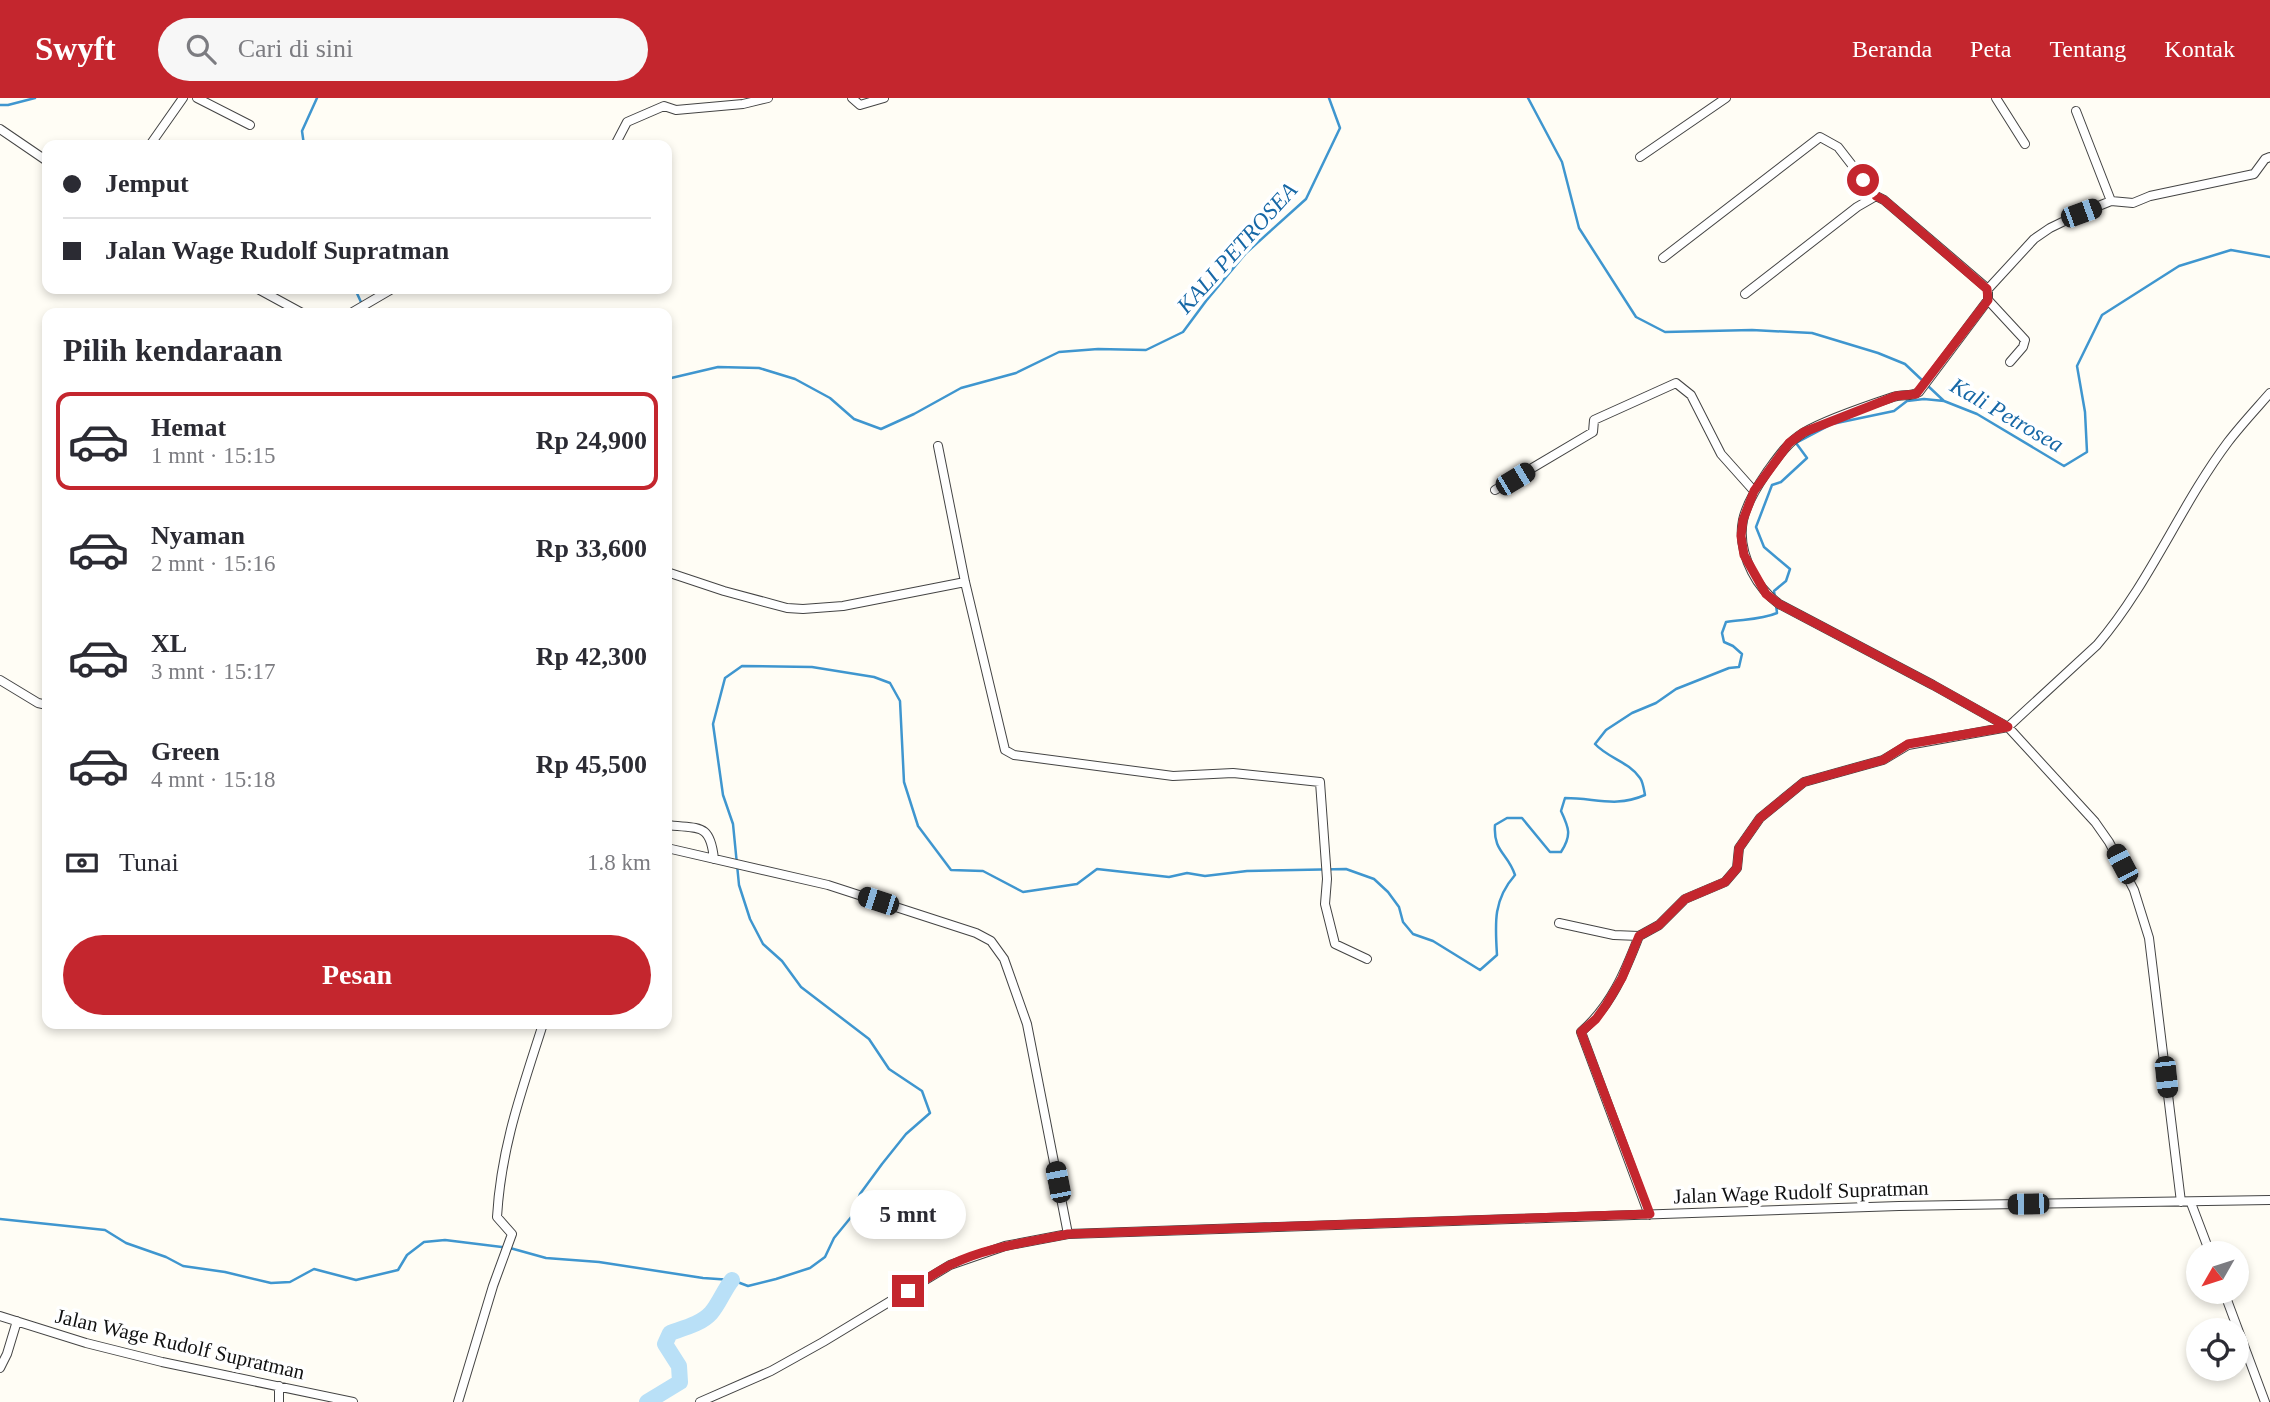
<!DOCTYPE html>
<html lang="id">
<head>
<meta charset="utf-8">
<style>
  body { margin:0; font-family:Georgia,serif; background:#f7f7f7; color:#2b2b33; height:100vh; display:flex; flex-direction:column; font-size:26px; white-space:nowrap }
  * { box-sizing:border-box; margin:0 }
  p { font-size:23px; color:#7c7c81 }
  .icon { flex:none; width:38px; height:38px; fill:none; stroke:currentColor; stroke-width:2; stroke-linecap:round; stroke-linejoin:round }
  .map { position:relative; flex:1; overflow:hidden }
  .sheet { position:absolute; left:42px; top:210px; width:630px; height:721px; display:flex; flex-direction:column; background:#fff; border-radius:14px; box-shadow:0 4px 10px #0003 }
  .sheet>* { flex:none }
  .guide { position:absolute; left:42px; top:42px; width:630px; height:154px; border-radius:14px; box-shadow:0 4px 10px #0003; display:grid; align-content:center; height:154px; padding:0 21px; background:#fff }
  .needle { width:46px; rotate:231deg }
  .buttons { position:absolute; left:2186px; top:1143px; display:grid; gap:14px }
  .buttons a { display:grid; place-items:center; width:63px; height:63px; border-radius:50%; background:#fff; box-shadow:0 4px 10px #0003; font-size:35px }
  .end { position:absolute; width:32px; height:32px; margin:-16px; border:9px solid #c4262e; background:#fff; box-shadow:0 0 0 4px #fff }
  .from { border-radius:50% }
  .bubble { position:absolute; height:49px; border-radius:24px; background:#fff; box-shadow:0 4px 10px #0003; font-size:23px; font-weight:600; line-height:49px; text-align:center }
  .car { position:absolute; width:21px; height:42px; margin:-21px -10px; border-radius:9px; box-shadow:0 0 5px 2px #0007; background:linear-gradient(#222 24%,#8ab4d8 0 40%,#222 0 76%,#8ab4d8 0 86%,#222 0) }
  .guide b { display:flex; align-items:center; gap:24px; height:66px; font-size:26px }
  .guide b+b { border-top:2px solid #e1e1e2 }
  .guide i { width:18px; height:18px; background:#2b2b33 }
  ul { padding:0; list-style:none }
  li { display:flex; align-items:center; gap:21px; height:98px; margin:0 14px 10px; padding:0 7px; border:4px solid transparent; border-radius:14px }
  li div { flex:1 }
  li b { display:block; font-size:26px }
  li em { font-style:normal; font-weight:600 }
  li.on { border-color:#c4262e }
  li>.icon { width:63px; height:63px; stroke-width:1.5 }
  h2 { padding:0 21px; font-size:32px; line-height:84px }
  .pay { display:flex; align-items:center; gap:18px; height:77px; padding:0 21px; font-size:26px }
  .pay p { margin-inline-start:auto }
  .button { display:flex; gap:14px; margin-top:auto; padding:14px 21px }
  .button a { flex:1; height:80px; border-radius:42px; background:#c4262e; color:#fff; font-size:28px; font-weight:600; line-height:80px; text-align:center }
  header { display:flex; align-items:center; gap:42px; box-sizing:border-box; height:98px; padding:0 35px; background:#c4262e; color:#fff }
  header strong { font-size:33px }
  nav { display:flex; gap:38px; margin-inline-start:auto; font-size:24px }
  .search { width:490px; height:63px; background:#f7f7f7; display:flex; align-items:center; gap:18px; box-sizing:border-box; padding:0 24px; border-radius:38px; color:#7c7c81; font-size:26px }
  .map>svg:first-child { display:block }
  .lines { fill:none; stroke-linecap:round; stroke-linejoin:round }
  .stream { stroke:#3f96cf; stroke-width:2.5 }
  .river { stroke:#b9e0f7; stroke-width:16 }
  .minor-casing { stroke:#444; stroke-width:10 }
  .minor { stroke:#fff; stroke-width:8 }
  .route { stroke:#c4262e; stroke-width:9 }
  .labels { text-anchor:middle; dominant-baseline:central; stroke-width:7; stroke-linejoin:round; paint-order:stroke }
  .street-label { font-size:21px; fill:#111; stroke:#fff }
  .water-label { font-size:23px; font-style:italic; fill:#1768a6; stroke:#fff }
</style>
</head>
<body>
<header>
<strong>Swyft</strong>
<div class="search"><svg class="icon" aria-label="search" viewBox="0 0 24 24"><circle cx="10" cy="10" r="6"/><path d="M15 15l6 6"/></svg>Cari di sini</div>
<nav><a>Beranda</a><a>Peta</a><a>Tentang</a><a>Kontak</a></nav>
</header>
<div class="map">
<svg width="2270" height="1304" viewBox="0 0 2270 1304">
  <rect width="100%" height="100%" fill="#fffdf5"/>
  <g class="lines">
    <path class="stream" d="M 1528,0 L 1562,64 L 1579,130 L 1636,219 L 1665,234 L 1752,232 L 1812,235 L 1878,255 L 1905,266 L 1923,283
      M 0,7 L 8,7 L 35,0
      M 304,47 L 302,33 L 317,0
      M 355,191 L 366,215
      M 667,281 L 718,269 L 759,270 L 795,281 L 830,300 L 854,321 L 881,331 L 914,316 L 961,290 L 1016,275 L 1059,254 L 1098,251 L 1146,252 L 1183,234 L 1206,203 L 1246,155 L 1306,101 L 1340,30 L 1329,0
      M 1928,288 L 1944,303 L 1977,316 L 2064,368 L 2087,354 L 2085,314 L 2077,268 L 2102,217 L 2179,168 L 2231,152 L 2270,159
      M 1775,500 L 1774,493 L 1786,483 L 1790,471 L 1764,449 L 1756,429 L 1772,387 L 1781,384 L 1807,360 L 1796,345 L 1832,326 L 1894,313 L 1907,303 L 1924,301 L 1944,303
      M 0,1121 L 105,1132 L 126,1145 L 166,1159 L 183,1168 L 225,1174 L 271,1185 L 290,1184 L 314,1171 L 356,1182 L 398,1172 L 407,1157 L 424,1144 L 445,1142 L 510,1150 L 546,1160 L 599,1164 L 703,1180 L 732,1182 L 748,1188 L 776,1181 L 810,1170 L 825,1159 L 834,1140 L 852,1118 L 860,1096 L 882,1066 L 906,1036 L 930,1015 L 922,993 L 889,971 L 869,941 L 801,889 L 782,863 L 763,846 L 750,821 L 739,787 L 733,726 L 723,697 L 713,626 L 725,580 L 742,568 L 812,569 L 874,579 L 890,585 L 900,603 L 904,684 L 918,728 L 951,772 L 983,773 L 1023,794 L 1077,786 L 1097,771 L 1169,779 L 1187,775 L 1205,778 L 1247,773 L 1346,771 L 1374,781 L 1388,794 L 1399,809 L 1403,824 L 1413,836 L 1433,843 L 1480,872 L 1497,857 C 1495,825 1493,802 1515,777 C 1508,755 1493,754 1495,727 L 1507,720 L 1522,720 L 1550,754 L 1561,754 C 1572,737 1569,730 1561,713 L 1565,700 C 1596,700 1615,710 1645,697 C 1644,692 1643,684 1640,680 C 1629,664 1608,660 1595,646 L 1606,632 L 1632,615 L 1656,605 L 1676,591 L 1729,570 L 1739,569 L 1742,556 L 1733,548 L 1724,544 L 1722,535 L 1726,524 C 1743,521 1761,522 1777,515 L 1776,507"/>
    <path class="river" d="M 647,1304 L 680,1284 L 679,1268 L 665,1246 L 670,1235 C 684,1230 701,1226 711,1215 C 719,1206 724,1192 732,1182"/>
    <defs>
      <path id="minor" d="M 197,0 L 250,27
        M 852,0 L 860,7 L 884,0
        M 1996,0 L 2025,46
        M 2076,13 L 2111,103
        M 0,31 L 47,63
        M 150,47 L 183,0
        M 615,47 L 627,24 L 664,8 L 676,12 L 743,6 L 768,0
        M 1640,59 L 1726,0
        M 1663,160 L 1820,39 L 1838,49 L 1876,98
        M 258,191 L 302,215
        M 1745,196 L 1857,109 L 1876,98 L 1884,102 L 1988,191
        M 1988,202 L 2025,242 L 2023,249 L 2010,264
        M 351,215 L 392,191
        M 938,348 L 965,484 L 1005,652 L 1014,657 L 1173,678 L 1233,675 L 1320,684 L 1327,781 L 1325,806 L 1335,846 L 1367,861
        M 1495,392 L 1593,334 L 1594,322 L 1676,285 L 1691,297 L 1721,356 L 1754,393
        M 667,474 L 724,493 L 787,510 L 803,511 L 843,508 L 965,484
        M 0,582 L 38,605 L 47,607
        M 667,727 C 699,731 710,724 714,761
        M 667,750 L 828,787 L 976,835 L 991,843 L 1004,861 L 1027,926 L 1068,1136
        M 1559,825 L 1614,837 L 1639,838 L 1659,827 L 1685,801 L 1725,784 L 1737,770 L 1739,750 L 1760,720 L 1804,684 L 1883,662 L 1908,647 L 2008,629 L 2097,547 C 2150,485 2180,408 2228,344 C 2241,327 2256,311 2270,295
        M 1639,838 C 1625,874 1611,908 1581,934 L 1649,1117
        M 2181,1104 L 2149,840 L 2134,792 L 2109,744 L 2095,724 L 2008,629 L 1933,587 L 1779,506 C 1767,497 1759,488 1752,474 C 1732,434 1743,409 1767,374 C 1778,359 1787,345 1803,335 C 1824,322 1869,307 1893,299 C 1903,296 1911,299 1919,294 L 1988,202 L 1988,191 L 2034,141 L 2050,130 L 2081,115 L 2111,103 L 2133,105 L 2150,98 L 2254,76 L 2265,61 L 2270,59
        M 2191,1105 L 2210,1155
        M 2224,1194 L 2265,1304
        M 0,1218 L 86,1245 L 162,1264 L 353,1304
        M 0,1270 L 7,1256 L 17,1223
        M 279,1304 L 279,1288
        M 458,1304 L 493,1188 L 512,1136 L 497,1119 C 501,1049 522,992 543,926
        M 700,1304 L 771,1273 L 823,1244 L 950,1167 L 1005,1148 L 1068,1136 L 1899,1108 L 2270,1102"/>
    </defs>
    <use href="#minor" class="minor-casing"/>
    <use href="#minor" class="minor"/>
  </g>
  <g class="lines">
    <path class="route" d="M 908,1193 C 922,1184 936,1174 950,1167 C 987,1149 1029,1144 1068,1136 L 1650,1116 L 1581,934 L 1596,921 L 1606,907 L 1622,880 L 1639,838 L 1659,827 L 1685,801 L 1725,784 L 1737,770 L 1739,750 L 1760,720 L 1804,684 L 1883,662 L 1908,646 L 2008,629 L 1933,587 L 1779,506 L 1766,496 L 1744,457 L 1741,438 L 1743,422 L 1754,393 L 1789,345 L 1804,334 L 1896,298 L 1916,296 L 1988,202 L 1987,191 L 1884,102 L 1876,98 L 1863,82"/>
  </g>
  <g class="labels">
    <g class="street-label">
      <text transform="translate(1801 1094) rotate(-2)">Jalan Wage Rudolf Supratman</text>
      <text transform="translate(180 1246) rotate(13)">Jalan Wage Rudolf Supratman</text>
    </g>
    <g class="water-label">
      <text transform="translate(1237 150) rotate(-48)">KALI PETROSEA</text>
      <text transform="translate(2007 317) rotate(30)">Kali Petrosea</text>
    </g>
  </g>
</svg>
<div class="buttons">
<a><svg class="needle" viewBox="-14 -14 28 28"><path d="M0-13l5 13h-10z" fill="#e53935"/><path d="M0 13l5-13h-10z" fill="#7c7c81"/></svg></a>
<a><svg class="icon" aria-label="locate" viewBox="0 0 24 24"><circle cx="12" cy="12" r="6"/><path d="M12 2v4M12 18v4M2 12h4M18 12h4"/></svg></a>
</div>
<i class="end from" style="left:1863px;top:82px"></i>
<i class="end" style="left:908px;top:1193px"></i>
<div class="bubble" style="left:850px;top:1092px;width:116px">5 mnt</div>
<i class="car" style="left:2081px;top:115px;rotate:70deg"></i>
<i class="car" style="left:1515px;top:381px;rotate:59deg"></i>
<i class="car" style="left:2122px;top:766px;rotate:332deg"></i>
<i class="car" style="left:878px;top:803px;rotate:288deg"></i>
<i class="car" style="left:2166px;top:979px;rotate:174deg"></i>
<i class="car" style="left:1058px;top:1084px;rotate:349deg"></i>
<i class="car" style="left:2028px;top:1106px;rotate:269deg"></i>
<div class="guide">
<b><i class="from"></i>Jemput</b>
<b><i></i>Jalan Wage Rudolf Supratman</b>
</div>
<section class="sheet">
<h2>Pilih kendaraan</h2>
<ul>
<li class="on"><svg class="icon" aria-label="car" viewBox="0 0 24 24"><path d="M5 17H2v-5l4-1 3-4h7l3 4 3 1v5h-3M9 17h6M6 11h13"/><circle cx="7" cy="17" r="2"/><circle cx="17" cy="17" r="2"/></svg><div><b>Hemat</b><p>1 mnt · 15:15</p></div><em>Rp 24,900</em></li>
<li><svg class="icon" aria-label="car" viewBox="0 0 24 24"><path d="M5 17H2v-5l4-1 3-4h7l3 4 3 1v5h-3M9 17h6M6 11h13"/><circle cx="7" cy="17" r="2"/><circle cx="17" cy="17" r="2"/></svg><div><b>Nyaman</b><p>2 mnt · 15:16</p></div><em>Rp 33,600</em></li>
<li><svg class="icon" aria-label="car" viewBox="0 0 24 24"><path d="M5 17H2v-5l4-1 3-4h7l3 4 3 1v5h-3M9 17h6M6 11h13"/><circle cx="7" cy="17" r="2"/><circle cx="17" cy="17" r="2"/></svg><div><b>XL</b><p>3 mnt · 15:17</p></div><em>Rp 42,300</em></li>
<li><svg class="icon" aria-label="car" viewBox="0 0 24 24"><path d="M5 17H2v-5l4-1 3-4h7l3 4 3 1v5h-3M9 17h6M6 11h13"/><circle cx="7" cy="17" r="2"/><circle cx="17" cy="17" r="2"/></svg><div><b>Green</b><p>4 mnt · 15:18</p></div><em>Rp 45,500</em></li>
</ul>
<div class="pay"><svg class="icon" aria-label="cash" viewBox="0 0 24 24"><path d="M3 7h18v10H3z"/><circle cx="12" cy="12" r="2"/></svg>Tunai<p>1.8 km</p></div>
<div class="button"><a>Pesan</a></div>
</section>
</div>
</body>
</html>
